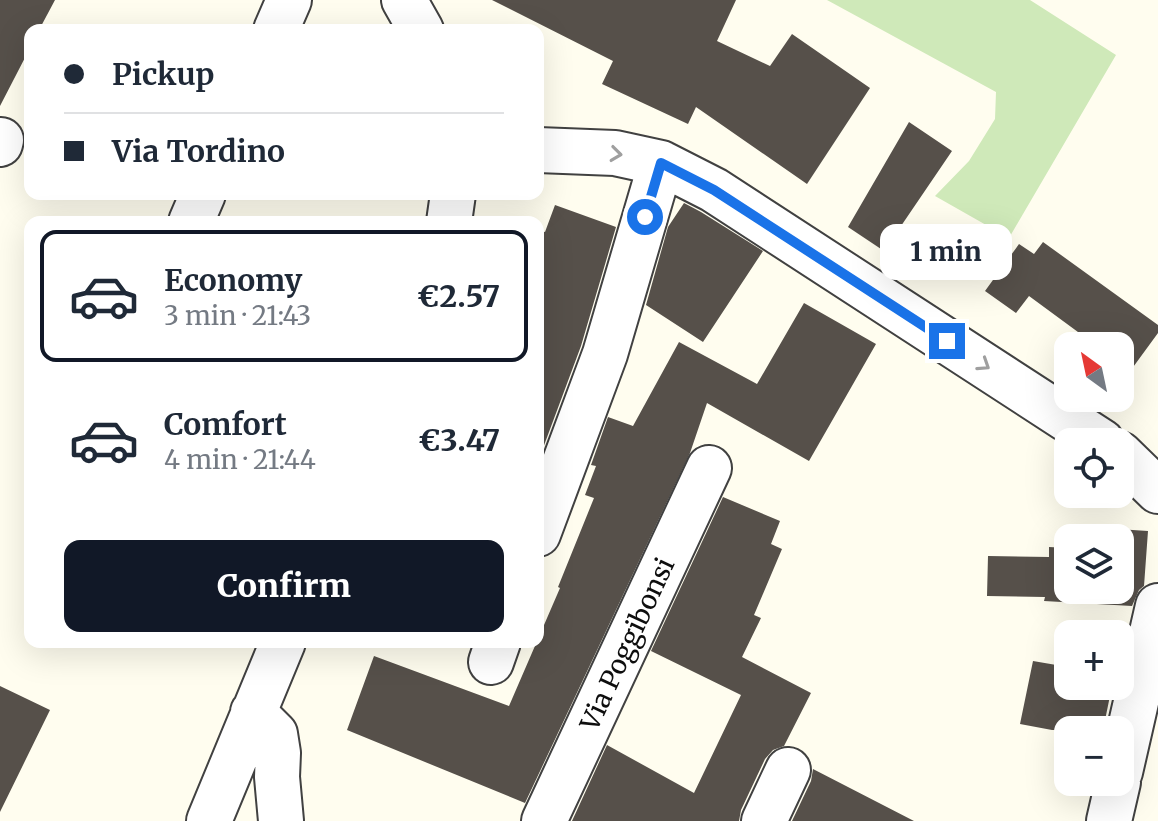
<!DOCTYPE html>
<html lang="en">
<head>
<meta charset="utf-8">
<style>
  body { margin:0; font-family:Merriweather,serif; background:#f6f6f7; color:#1f2937; height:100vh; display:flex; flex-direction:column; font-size:30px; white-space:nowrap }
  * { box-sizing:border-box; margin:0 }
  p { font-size:26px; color:#747a83 }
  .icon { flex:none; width:44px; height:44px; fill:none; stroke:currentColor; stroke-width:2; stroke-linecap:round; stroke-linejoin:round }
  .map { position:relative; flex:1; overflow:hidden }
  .panel { position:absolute; left:24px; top:216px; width:520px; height:432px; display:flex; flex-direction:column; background:#fff; border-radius:16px; box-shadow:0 8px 32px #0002 }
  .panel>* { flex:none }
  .top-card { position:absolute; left:24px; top:24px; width:520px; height:176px; border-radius:16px; box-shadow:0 8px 32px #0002; display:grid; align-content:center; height:176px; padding:0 40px; background:#fff }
  .needle { width:52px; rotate:327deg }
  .fabs { position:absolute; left:1054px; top:332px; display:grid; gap:16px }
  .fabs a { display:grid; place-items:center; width:80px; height:80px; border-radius:16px; background:#fff; box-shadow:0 8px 32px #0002; font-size:40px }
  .end { position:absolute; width:36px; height:36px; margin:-18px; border:10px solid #1a73e8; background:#fff; box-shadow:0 0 0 4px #fff }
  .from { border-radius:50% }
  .bubble { position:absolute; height:56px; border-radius:16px; background:#fff; box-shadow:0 8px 32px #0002; font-size:26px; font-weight:800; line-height:56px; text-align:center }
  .top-card b { display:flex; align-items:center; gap:28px; height:76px; font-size:30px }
  .top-card b+b { border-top:2px solid #e0e1e3 }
  .top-card i { width:20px; height:20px; background:#1f2937 }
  ul { padding:14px 0 0; list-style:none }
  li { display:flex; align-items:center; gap:24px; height:132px; margin:0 16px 12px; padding:0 24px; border:4px solid transparent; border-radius:16px }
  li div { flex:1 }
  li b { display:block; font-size:30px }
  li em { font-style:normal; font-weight:800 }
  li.selected { border-color:#111827 }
  li>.icon { width:72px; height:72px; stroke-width:1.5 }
  .cta { display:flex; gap:16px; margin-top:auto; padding:16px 40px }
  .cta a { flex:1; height:92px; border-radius:16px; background:#111827; color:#fff; font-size:32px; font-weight:800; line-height:92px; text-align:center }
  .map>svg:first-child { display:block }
  .green { fill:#cfe9b9 }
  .building { fill:#56504a }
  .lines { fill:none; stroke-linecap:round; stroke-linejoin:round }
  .minor-casing { stroke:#414141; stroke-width:48 }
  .minor { stroke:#fff; stroke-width:44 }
  .oneway { stroke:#9f9f9f }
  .route { stroke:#1a73e8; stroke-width:10 }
  .labels { text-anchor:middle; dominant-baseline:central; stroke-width:8; stroke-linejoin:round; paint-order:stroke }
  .street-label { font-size:26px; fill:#0e0e0e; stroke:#fff }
</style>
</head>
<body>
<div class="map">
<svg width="1158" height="821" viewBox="0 0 1158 821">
  <rect width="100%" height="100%" fill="#fffdef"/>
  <path class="green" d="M 827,0 L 1030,0 L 1116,55 L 1009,238 L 935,196 L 969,161 L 995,119 L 996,92 Z"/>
  <path class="building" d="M 0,0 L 55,0 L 39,30 L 30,30 L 30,48 L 0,106 Z
    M 492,0 L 736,0 L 717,41 L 770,66 L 792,34 L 870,88 L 807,184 L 696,107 L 688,124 L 602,84 L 613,61 Z
    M 909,122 L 952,151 L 884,251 L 848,227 Z
    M 684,203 L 701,212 L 763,251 L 703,342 L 646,305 L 668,227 Z
    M 555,205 L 616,227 L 581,346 L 543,448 L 538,446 L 538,230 L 545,232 Z
    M 1043,242 L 1158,325 L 1158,333 L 1120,385 L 1120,346 L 1097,346 L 1029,296 L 1016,313 L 985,291 L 1019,244 L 1034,254 Z
    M 804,303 L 876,344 L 809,461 L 707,403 L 690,453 L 525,803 L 347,730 L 374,656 L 509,706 L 560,588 L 558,587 L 594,498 L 585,495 L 596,466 L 591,465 L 608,417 L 633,426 L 679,342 L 757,384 Z
    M 723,497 L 780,521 L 771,544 L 782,549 L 754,615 L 761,618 L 742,657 L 811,693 L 784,746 L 773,750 L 765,759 L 741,810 L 739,821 L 572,821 L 607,745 L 694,793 L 741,695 L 651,651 Z
    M 1071,526 L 1148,531 L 1144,586 L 1139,590 L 1132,606 L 1044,601 L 1045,597 L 987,596 L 988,556 L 1049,557 L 1049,547 L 1068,548 L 1068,590 L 1120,590 L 1120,538 L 1071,538 Z
    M 1033,661 L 1068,667 L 1068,686 L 1112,686 L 1103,730 L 1052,730 L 1020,724 Z
    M 0,686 L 50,710 L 0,812 Z
    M 813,769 L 914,821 L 792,821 L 811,781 Z"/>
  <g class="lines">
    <defs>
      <path id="minor" d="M 404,0 L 421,30
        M 276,30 L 289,0
        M 0,140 L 1,140 L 0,144
        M 538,150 L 615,153 L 661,163 L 714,190 L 1102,442
        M 191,222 L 203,194
        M 449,222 L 453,194
        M 1120,454 L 1158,491
        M 538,534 L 605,354 L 661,163
        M 491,662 L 498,642
        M 253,712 L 275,734 L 278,753 L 277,777 L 281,821
        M 1120,772 L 1158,606
        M 209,821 L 283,642
        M 544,821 L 709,468
        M 764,821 L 788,770
        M 1109,821 L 1118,782"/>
    </defs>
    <use href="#minor" class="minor-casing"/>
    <use href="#minor" class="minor"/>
  </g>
  <defs><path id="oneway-chevron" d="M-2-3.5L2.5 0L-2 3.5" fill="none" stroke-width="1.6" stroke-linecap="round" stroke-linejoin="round" transform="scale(2)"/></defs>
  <g class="oneway">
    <use href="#oneway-chevron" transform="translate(616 154) rotate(7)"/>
    <use href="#oneway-chevron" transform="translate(984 365) rotate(33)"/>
  </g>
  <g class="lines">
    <path class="route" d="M 645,217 L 661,163 L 714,190 L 947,341"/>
  </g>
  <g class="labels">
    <g class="street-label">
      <text transform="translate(627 644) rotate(-65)">Via Poggibonsi</text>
    </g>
  </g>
</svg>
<div class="fabs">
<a><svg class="needle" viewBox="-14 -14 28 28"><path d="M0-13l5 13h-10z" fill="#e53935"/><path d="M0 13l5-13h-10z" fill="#747a83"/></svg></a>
<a><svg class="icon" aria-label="locate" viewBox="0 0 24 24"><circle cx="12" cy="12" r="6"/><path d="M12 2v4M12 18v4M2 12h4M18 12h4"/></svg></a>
<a><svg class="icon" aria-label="layers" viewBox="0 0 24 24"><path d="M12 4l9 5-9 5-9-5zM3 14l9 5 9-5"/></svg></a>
<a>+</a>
<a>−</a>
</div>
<i class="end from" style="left:645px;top:217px"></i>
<i class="end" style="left:947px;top:341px"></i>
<div class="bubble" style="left:880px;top:224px;width:132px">1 min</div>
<div class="top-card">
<b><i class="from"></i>Pickup</b>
<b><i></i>Via Tordino</b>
</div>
<section class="panel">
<ul>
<li class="selected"><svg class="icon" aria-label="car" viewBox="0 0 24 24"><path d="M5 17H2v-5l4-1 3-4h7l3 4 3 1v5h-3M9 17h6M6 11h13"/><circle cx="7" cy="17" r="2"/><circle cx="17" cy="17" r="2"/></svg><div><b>Economy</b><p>3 min · 21:43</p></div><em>€2.57</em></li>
<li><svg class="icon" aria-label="car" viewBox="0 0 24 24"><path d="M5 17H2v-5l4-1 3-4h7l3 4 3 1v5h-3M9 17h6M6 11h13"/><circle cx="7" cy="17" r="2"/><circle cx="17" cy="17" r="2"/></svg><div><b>Comfort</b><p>4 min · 21:44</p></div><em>€3.47</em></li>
</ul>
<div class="cta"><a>Confirm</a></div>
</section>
</div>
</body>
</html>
